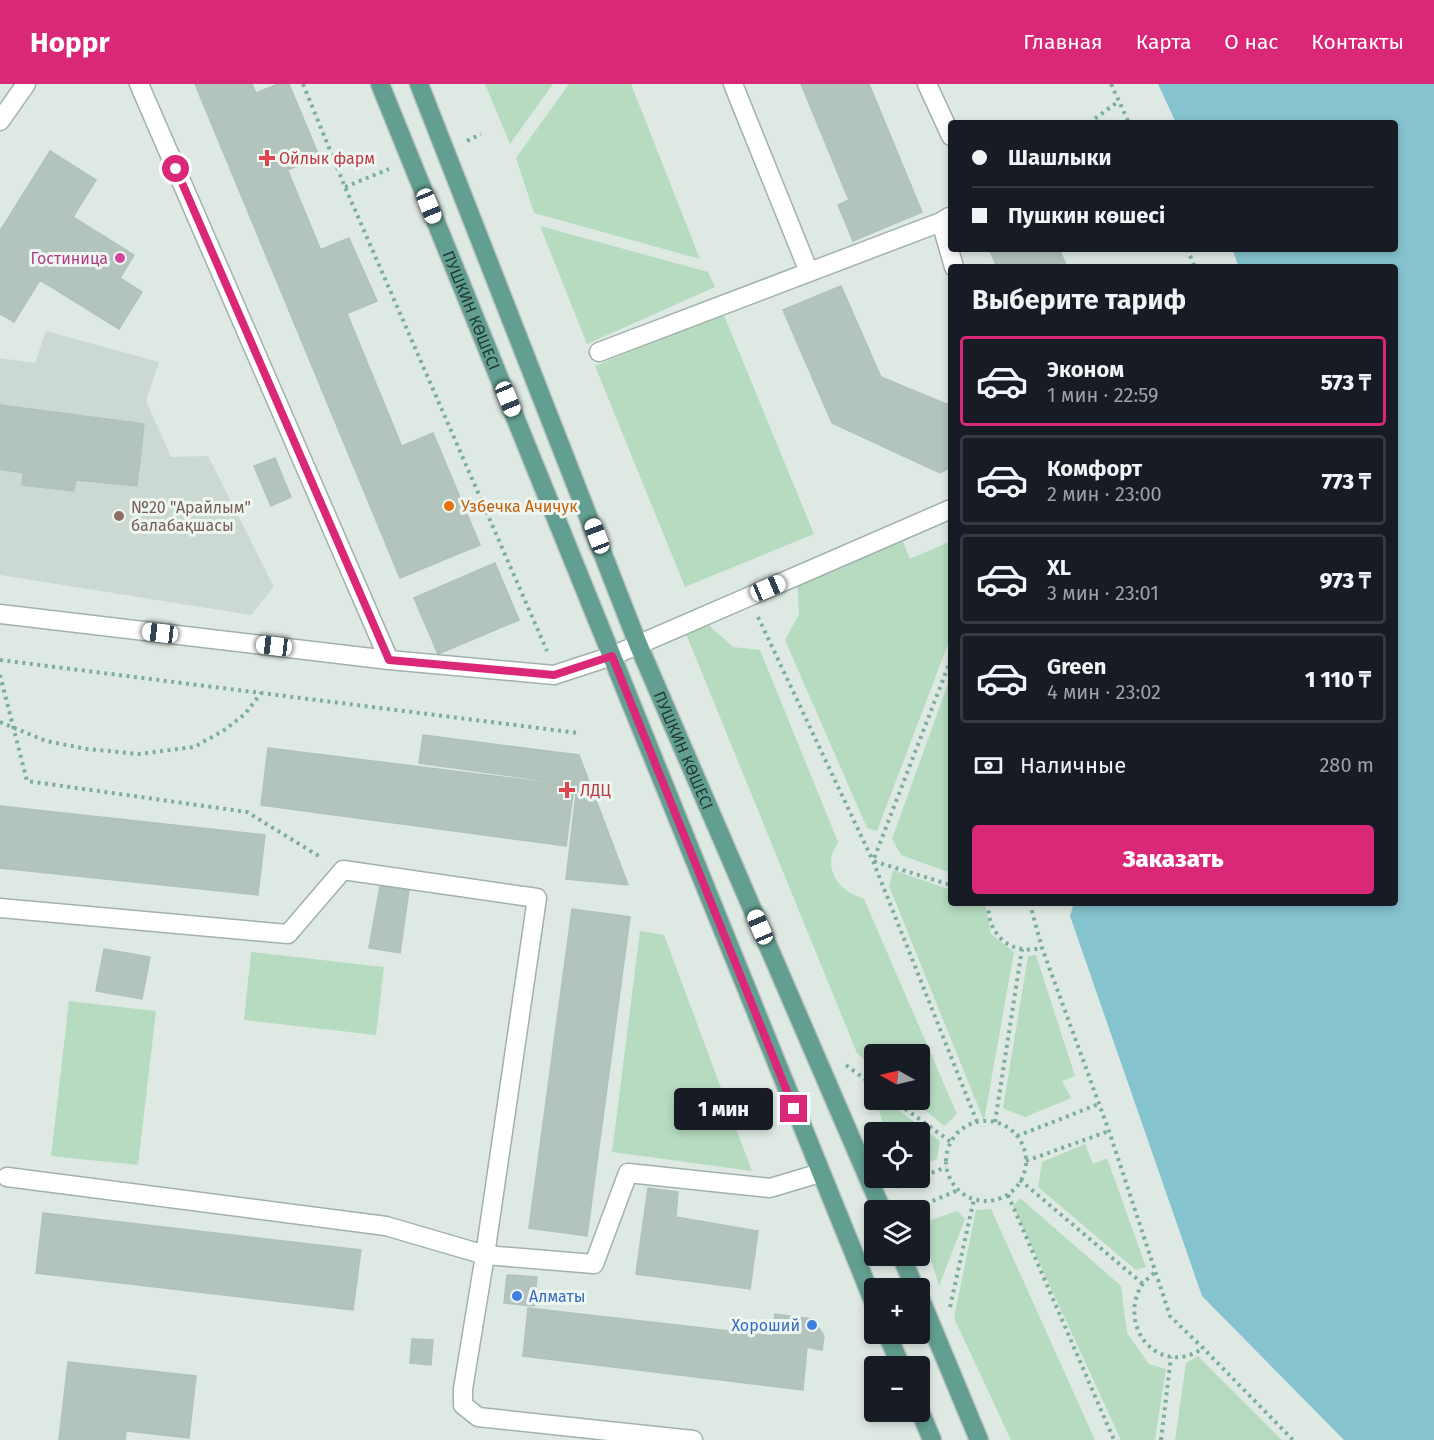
<!DOCTYPE html>
<html lang="ru">
<head>
<meta charset="utf-8">
<style>
  body { margin:0; font-family:"Fira Sans",sans-serif; background:#242831; color:#f1f3f6; height:100vh; display:flex; flex-direction:column; font-size:22px; white-space:nowrap }
  * { box-sizing:border-box; margin:0 }
  p { font-size:20px; color:#9ea1a6 }
  .icon { flex:none; width:33px; height:33px; fill:none; stroke:currentColor; stroke-width:2; stroke-linecap:round; stroke-linejoin:round }
  .map { position:relative; flex:1; overflow:hidden }
  .panel { position:absolute; left:948px; top:180px; width:450px; height:642px; display:flex; flex-direction:column; background:#171b24; border-radius:6px; box-shadow:0 3px 9px #0003 }
  .panel>* { flex:none }
  .guide { position:absolute; left:948px; top:36px; width:450px; height:132px; border-radius:6px; box-shadow:0 3px 9px #0003; display:grid; align-content:center; height:132px; padding:0 24px; background:#171b24 }
  .needle { width:39px; rotate:278deg }
  .controls { position:absolute; left:864px; top:960px; display:grid; gap:12px }
  .controls a { display:grid; place-items:center; width:66px; height:66px; border-radius:6px; background:#171b24; box-shadow:0 3px 9px #0003; font-size:30px }
  .end { position:absolute; width:27px; height:27px; margin:-14px; border:8px solid #db2777; background:#fff; box-shadow:0 0 0 3px #fff }
  .from { border-radius:50% }
  .bubble { position:absolute; height:42px; border-radius:6px; background:#171b24; box-shadow:0 3px 9px #0003; font-size:20px; font-weight:800; line-height:42px; text-align:center }
  .car { position:absolute; width:18px; height:36px; margin:-18px -9px; border-radius:8px; box-shadow:0 0 4px 2px #0007; background:linear-gradient(#fff 24%,#345 0 40%,#fff 0 76%,#345 0 86%,#fff 0) }
  .guide b { display:flex; align-items:center; gap:21px; height:57px; font-size:22px }
  .guide b+b { border-top:2px solid #363941 }
  .guide i { width:15px; height:15px; background:#f1f3f6 }
  ul { padding:0; list-style:none }
  li { display:flex; align-items:center; gap:18px; height:90px; margin:0 12px 9px; padding:0 12px; border:3px solid #363941; border-radius:6px }
  li div { flex:1 }
  li b { display:block; font-size:22px }
  li em { font-style:normal; font-weight:800 }
  li.selected { border-color:#db2777 }
  li>.icon { width:54px; height:54px; stroke-width:1.5 }
  h2 { padding:0 24px; font-size:27px; line-height:72px }
  .pay { display:flex; align-items:center; gap:15px; height:66px; padding:0 24px; font-size:22px }
  .pay p { margin-inline-start:auto }
  .button { display:flex; gap:12px; margin-top:auto; padding:12px 24px }
  .button a { flex:1; height:69px; border-radius:6px; background:#db2777; color:#fff; font-size:24px; font-weight:800; line-height:69px; text-align:center }
  header { display:flex; align-items:center; gap:36px; box-sizing:border-box; height:84px; padding:0 30px; background:#db2777; color:#fff }
  header strong { font-size:28px }
  nav { display:flex; gap:33px; margin-inline-start:auto; font-size:21px }
  .map>svg:first-child { display:block }
  .built { fill:#ccd9d3 }
  .green { fill:#b6dbc1 }
  .water { fill:#85c3cf }
  .building { fill:#b3c4bd; stroke:#b0c3bb; stroke-width:1.5 }
  .lines { fill:none; stroke-linecap:round; stroke-linejoin:round }
  .minor-casing { stroke:#a1b1ab; stroke-width:21 }
  .major-casing { stroke:#bcc4c2; stroke-width:21 }
  .path { stroke:#7ead9f; stroke-width:4; stroke-dasharray:3 4.5; stroke-linecap:butt }
  .minor { stroke:#fff; stroke-width:18 }
  .major { stroke:#639f90; stroke-width:18 }
  .route { stroke:#db2777; stroke-width:8 }
  .health-dot { fill:#e0444e; stroke:#eef6f2; stroke-width:2 }
  .hotel-dot { fill:#d1479c; stroke:#eef6f2; stroke-width:2 }
  .food-dot { fill:#e8710a; stroke:#eef6f2; stroke-width:2 }
  .education-dot { fill:#8d6e63; stroke:#eef6f2; stroke-width:2 }
  .shop-dot { fill:#3f7fe0; stroke:#eef6f2; stroke-width:2 }
  .labels { text-anchor:middle; dominant-baseline:central; stroke-width:6; stroke-linejoin:round; paint-order:stroke }
  .health-label { font-size:16px; fill:#be3a42; stroke:#eef6f2; text-anchor:start }
  .hotel-label { font-size:16px; fill:#b23c85; stroke:#eef6f2; text-anchor:end }
  .street-label { font-size:16px; fill:#203932; stroke:#eef6f2 }
  .food-label { font-size:16px; fill:#c56008; stroke:#eef6f2; text-anchor:start }
  .education-label { font-size:16px; fill:#785e54; stroke:#eef6f2; text-anchor:start }
  .shop-label { font-size:16px; fill:#366cbe; stroke:#eef6f2; text-anchor:start }
</style>
</head>
<body>
<header>
<strong>Hoppr</strong>
<nav><a>Главная</a><a>Карта</a><a>О нас</a><a>Контакты</a></nav>
</header>
<div class="map">
<svg width="1434" height="1356" viewBox="0 0 1434 1356">
  <rect width="100%" height="100%" fill="#dee9e4"/>
  <path class="built" d="M 46,247 L 159,278 L 146,317 L 171,373 L 208,372 L 274,503 L 251,531 L 0,491 L 0,274 L 35,279 Z"/>
  <path class="green" d="M 485,0 L 553,0 L 510,60 Z
    M 569,0 L 631,0 L 700,175 L 534,129 L 516,74 Z
    M 540,142 L 708,188 L 715,203 L 587,260 Z
    M 723,229 L 814,450 L 685,503 L 595,282 Z
    M 902,455 L 910,475 L 951,457 L 951,552 L 877,747 L 867,744 L 785,556 L 799,530 L 797,497 Z
    M 703,536 L 733,563 L 760,566 L 838,758 C 836,763 831,770 831,776 C 831,798 846,809 864,815 L 957,1030 L 944,1042 L 913,1016 L 920,1016 L 920,970 L 874,970 L 874,984 L 857,969 L 684,545 Z
    M 951,591 L 951,789 L 901,771 L 892,755 Z
    M 893,786 L 951,806 L 951,819 L 985,819 L 991,850 L 1014,868 L 984,1037 L 889,802 Z
    M 640,847 L 664,851 L 752,1087 L 612,1068 Z
    M 251,868 L 384,883 L 376,951 L 244,936 Z
    M 1036,871 L 1075,992 L 1062,997 L 1071,1014 L 1025,1033 L 1003,1024 L 1028,872 Z
    M 69,917 L 156,927 L 138,1081 L 51,1072 Z
    M 876,1016 L 885,1016 L 940,1057 L 937,1075 L 920,1082 L 920,1048 L 885,1048 Z
    M 1085,1060 L 1093,1080 L 1107,1074 L 1146,1183 L 1136,1186 L 1038,1103 L 1042,1078 Z
    M 1020,1114 L 1121,1202 L 1127,1249 L 1149,1280 L 1166,1285 L 1155,1356 L 1121,1356 L 1013,1122 Z
    M 991,1125 L 1095,1356 L 1011,1356 L 954,1234 L 976,1126 Z
    M 957,1127 L 965,1135 L 939,1202 L 920,1140 Z
    M 1198,1272 L 1282,1356 L 1175,1356 L 1186,1279 Z"/>
  <path class="water" d="M 1158,0 L 1434,0 L 1434,1356 L 1344,1356 L 1202,1212 L 1070,832 L 1074,819 L 1395,819 L 1395,183 L 1239,183 L 1232,165 L 1395,165 L 1395,39 L 1176,39 Z"/>
  <path class="building" d="M 195,0 L 252,0 L 448,474 L 400,494 Z
    M 278,0 L 289,0 L 319,72 L 288,86 L 256,9 Z
    M 801,0 L 869,0 L 922,128 L 853,157 L 838,121 L 849,116 Z
    M 50,67 L 96,96 L 73,133 L 134,171 L 120,194 L 142,208 L 119,245 L 40,196 L 14,238 L 0,230 L 0,147 Z
    M 349,154 L 377,217 L 348,229 L 320,166 Z
    M 989,165 L 1059,165 L 1067,183 L 997,183 Z
    M 841,202 L 881,293 L 946,320 L 951,318 L 951,383 L 940,389 L 832,339 L 783,226 Z
    M 0,321 L 144,340 L 137,402 L 76,396 L 74,407 L 22,401 L 23,389 L 0,385 Z
    M 433,349 L 480,461 L 448,474 L 402,362 Z
    M 275,374 L 291,413 L 271,422 L 254,382 Z
    M 495,479 L 519,536 L 438,570 L 414,514 Z
    M 423,651 L 579,671 L 628,801 L 566,795 L 577,701 L 419,679 Z
    M 268,664 L 574,702 L 566,762 L 261,721 Z
    M 0,722 L 265,751 L 258,811 L 0,784 Z
    M 380,802 L 409,806 L 400,869 L 369,864 Z
    M 572,825 L 630,833 L 587,1152 L 529,1144 Z
    M 104,865 L 150,873 L 142,915 L 96,907 Z
    M 648,1104 L 678,1108 L 676,1133 L 758,1147 L 750,1205 L 636,1190 Z
    M 43,1129 L 361,1166 L 353,1226 L 36,1189 Z
    M 507,1191 L 537,1193 L 534,1222 L 504,1219 Z
    M 528,1224 L 773,1252 L 775,1230 L 813,1235 L 824,1252 L 822,1266 L 807,1263 L 803,1306 L 523,1272 Z
    M 412,1255 L 433,1256 L 431,1281 L 410,1279 Z
    M 68,1278 L 196,1292 L 189,1354 L 126,1347 L 125,1356 L 59,1356 Z"/>
  <g class="lines">
    <defs>
      <path id="minor" d="M 139,0 L 389,576
        M 733,0 L 809,188
        M 927,0 L 951,52
        M 0,37 L 26,0
        M 949,133 L 941,138 L 954,183
        M 599,268 L 941,138
        M 0,530 L 389,576 L 554,591 L 612,572 L 951,425
        M 0,824 L 288,850 L 343,786 L 537,814 L 485,1171 L 463,1305 L 463,1321 L 478,1333 L 693,1356
        M 7,1093 L 386,1142 L 485,1171 L 594,1180 L 628,1089 L 770,1104 L 820,1089"/>
      <g id="major">
        <path id="s1" d="M 380,0 L 874,1219"/>
        <path id="s2" d="M 419,0 L 638,560 L 882,1126"/>
        <path d="M 901,1172 L 915,1204"/>
        <path d="M 920,1214 L 979,1356"/>
        <path d="M 887,1250 L 901,1282"/>
        <path d="M 920,1327 L 932,1356"/>
      </g>
    </defs>
    <use href="#minor" class="minor-casing"/>
    <use href="#major" class="major-casing"/>
    <path class="path" d="M 303,0 L 345,103 L 547,567
      M 1111,0 L 1129,39
      M 1089,39 L 1119,17
      M 467,57 L 481,50
      M 345,103 L 389,85
      M 1187,165 L 1195,183
      M 758,533 L 873,777 L 977,1038
      M 951,575 L 873,777 L 951,801
      M 0,576 L 578,649
      M 0,591 L 27,697 L 247,728 L 322,774
      M 0,638 L 46,657 L 87,665 L 139,670 L 194,663 L 223,647 L 245,630 L 261,609
      M 989,819 C 986,840 1000,862 1022,865 C 1029,866 1036,865 1042,864
      M 1032,819 L 1031,824 L 1042,864 L 1109,1047 L 1170,1232 L 1203,1264 L 1293,1356
      M 846,981 L 874,1002
      M 893,1016 L 951,1058
      M946 1077a40 40 0 1 1 80 0a40 40 0 1 1-80 0Z
      M 995,1038 L 1022,865
      M 1017,1052 L 1099,1020
      M 1026,1077 L 1109,1047
      M 1020,1096 L 1143,1200
      M 897,1103 L 946,1083
      M 1008,1111 L 1114,1356
      M 912,1126 L 958,1106
      M 1154,1189 C 1149,1194 1142,1199 1139,1206 C 1120,1249 1163,1293 1203,1264
      M 950,1223 L 974,1115
      M 1161,1356 L 1171,1273"/>
    <use href="#minor" class="minor"/>
    <use href="#major" class="major"/>
  </g>
  <g class="lines">
    <path class="route" d="M 176,85 L 389,576 L 554,591 L 612,572 L 794,1025"/>
  </g>
  <g class="health-dot">
    <path d="M264 65h6v6h6v6h-6v6h-6v-6h-6v-6h6z"/>
    <path d="M564 697h6v6h6v6h-6v6h-6v-6h-6v-6h6z"/>
  </g>
  <circle class="hotel-dot" cx="120" cy="174" r="6"/>
  <circle class="food-dot" cx="449" cy="422" r="6"/>
  <circle class="education-dot" cx="119" cy="432" r="6"/>
  <g class="shop-dot">
    <circle cx="517" cy="1212" r="6"/>
    <circle cx="812" cy="1241" r="6"/>
  </g>
  <g class="labels">
    <g class="health-label">
      <text x="279" y="74">Ойлык фарм</text>
      <text x="580" y="706">ЛДЦ</text>
    </g>
    <g class="hotel-label">
      <text x="108" y="174">Гостиница</text>
    </g>
    <g class="street-label">
      <text stroke="none"><textPath href="#s1" startOffset="244">ПУШКИН КӨШЕСІ</textPath></text>
      <text stroke="none"><textPath href="#s2" startOffset="717">ПУШКИН КӨШЕСІ</textPath></text>
    </g>
    <g class="food-label">
      <text x="461" y="422">Узбечка Ачичук</text>
    </g>
    <g class="education-label">
      <text x="131" y="423">№20 "Арайлым"<tspan x="131" dy="18">балабақшасы</tspan></text>
    </g>
    <g class="shop-label">
      <text x="529" y="1212">Алматы</text>
      <text x="800" y="1241" text-anchor="end">Хороший</text>
    </g>
  </g>
</svg>
<div class="controls">
<a><svg class="needle" viewBox="-14 -14 28 28"><path d="M0-13l5 13h-10z" fill="#e53935"/><path d="M0 13l5-13h-10z" fill="#9ea1a6"/></svg></a>
<a><svg class="icon" aria-label="locate" viewBox="0 0 24 24"><circle cx="12" cy="12" r="6"/><path d="M12 2v4M12 18v4M2 12h4M18 12h4"/></svg></a>
<a><svg class="icon" aria-label="layers" viewBox="0 0 24 24"><path d="M12 4l9 5-9 5-9-5zM3 14l9 5 9-5"/></svg></a>
<a>+</a>
<a>−</a>
</div>
<i class="end from" style="left:176px;top:85px"></i>
<i class="end" style="left:794px;top:1025px"></i>
<div class="bubble" style="left:674px;top:1004px;width:99px">1 мин</div>
<i class="car" style="left:429px;top:122px;rotate:158deg"></i>
<i class="car" style="left:508px;top:315px;rotate:158deg"></i>
<i class="car" style="left:597px;top:452px;rotate:339deg"></i>
<i class="car" style="left:768px;top:504px;rotate:67deg"></i>
<i class="car" style="left:160px;top:549px;rotate:277deg"></i>
<i class="car" style="left:274px;top:562px;rotate:277deg"></i>
<i class="car" style="left:760px;top:843px;rotate:337deg"></i>
<div class="guide">
<b><i class="from"></i>Шашлыки</b>
<b><i></i>Пушкин көшесі</b>
</div>
<section class="panel">
<h2>Выберите тариф</h2>
<ul>
<li class="selected"><svg class="icon" aria-label="car" viewBox="0 0 24 24"><path d="M5 17H2v-5l4-1 3-4h7l3 4 3 1v5h-3M9 17h6M6 11h13"/><circle cx="7" cy="17" r="2"/><circle cx="17" cy="17" r="2"/></svg><div><b>Эконом</b><p>1 мин · 22:59</p></div><em>573 ₸</em></li>
<li><svg class="icon" aria-label="car" viewBox="0 0 24 24"><path d="M5 17H2v-5l4-1 3-4h7l3 4 3 1v5h-3M9 17h6M6 11h13"/><circle cx="7" cy="17" r="2"/><circle cx="17" cy="17" r="2"/></svg><div><b>Комфорт</b><p>2 мин · 23:00</p></div><em>773 ₸</em></li>
<li><svg class="icon" aria-label="car" viewBox="0 0 24 24"><path d="M5 17H2v-5l4-1 3-4h7l3 4 3 1v5h-3M9 17h6M6 11h13"/><circle cx="7" cy="17" r="2"/><circle cx="17" cy="17" r="2"/></svg><div><b>XL</b><p>3 мин · 23:01</p></div><em>973 ₸</em></li>
<li><svg class="icon" aria-label="car" viewBox="0 0 24 24"><path d="M5 17H2v-5l4-1 3-4h7l3 4 3 1v5h-3M9 17h6M6 11h13"/><circle cx="7" cy="17" r="2"/><circle cx="17" cy="17" r="2"/></svg><div><b>Green</b><p>4 мин · 23:02</p></div><em>1 110 ₸</em></li>
</ul>
<div class="pay"><svg class="icon" aria-label="cash" viewBox="0 0 24 24"><path d="M3 7h18v10H3z"/><circle cx="12" cy="12" r="2"/></svg>Наличные<p>280 m</p></div>
<div class="button"><a>Заказать</a></div>
</section>
</div>
</body>
</html>
